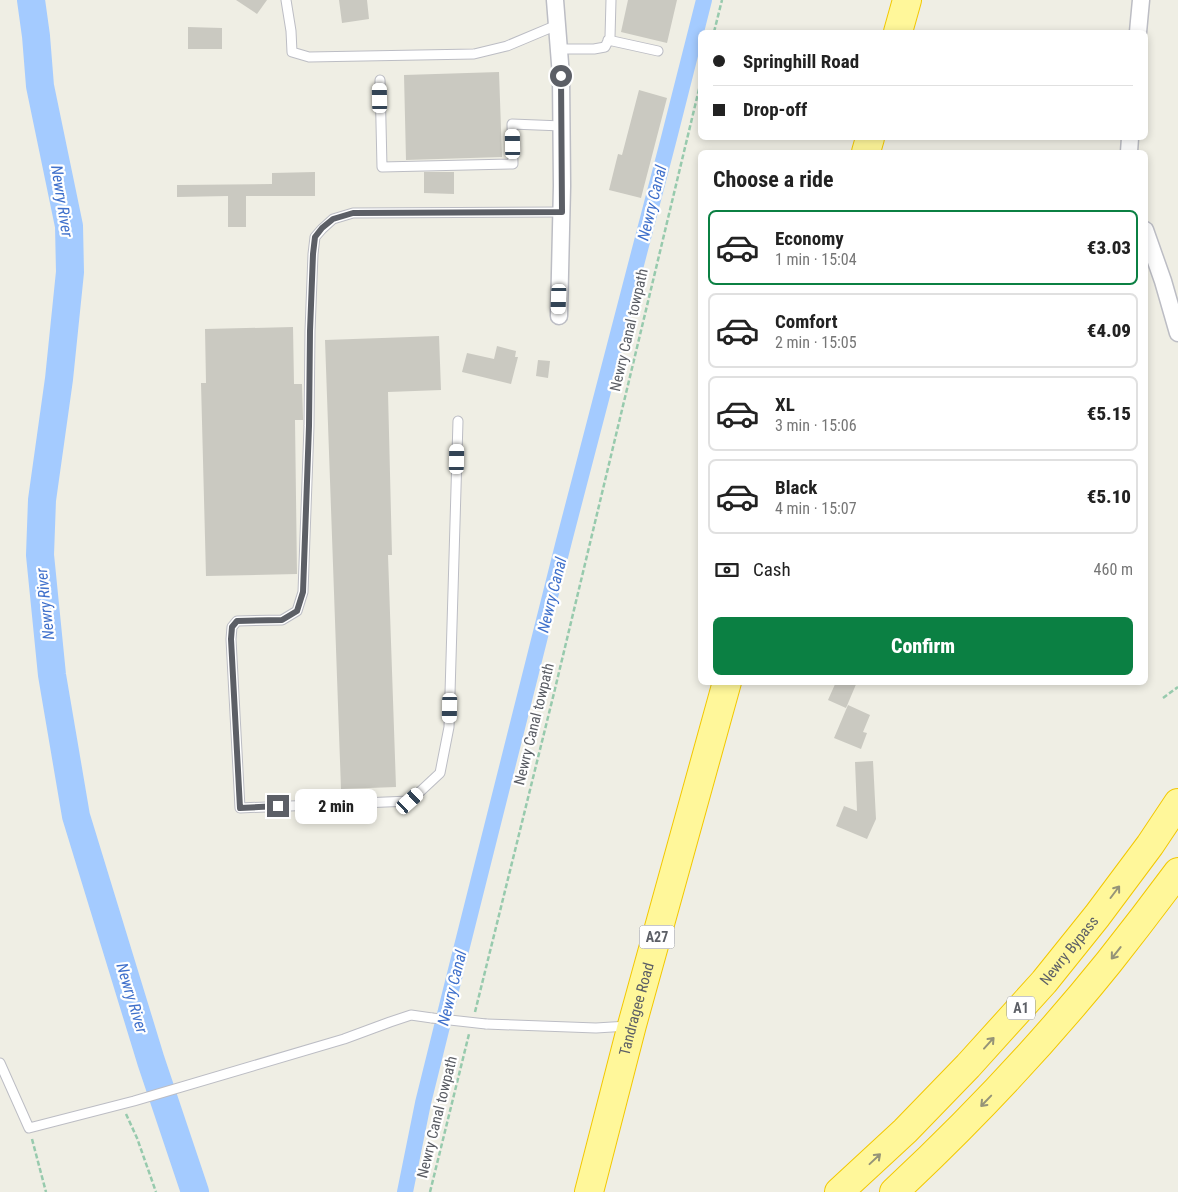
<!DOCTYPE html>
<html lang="en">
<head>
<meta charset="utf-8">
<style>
  body { margin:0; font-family:"Roboto Condensed",sans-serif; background:#f6f6f6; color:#222; height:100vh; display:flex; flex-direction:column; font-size:19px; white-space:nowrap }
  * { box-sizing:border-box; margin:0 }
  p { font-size:16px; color:#767676 }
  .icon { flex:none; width:28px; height:28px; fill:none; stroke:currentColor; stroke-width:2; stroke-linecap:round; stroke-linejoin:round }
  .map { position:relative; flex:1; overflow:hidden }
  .side { position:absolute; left:698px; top:150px; width:450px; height:535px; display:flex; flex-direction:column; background:#fff; border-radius:8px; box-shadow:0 2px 8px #0003 }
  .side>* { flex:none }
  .hud { position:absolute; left:698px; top:30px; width:450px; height:110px; border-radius:8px; box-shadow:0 2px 8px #0003; display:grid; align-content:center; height:110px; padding:0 15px; background:#fff }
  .end { position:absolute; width:22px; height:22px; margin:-11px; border:6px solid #5c5f66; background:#fff; box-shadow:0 0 0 2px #fff }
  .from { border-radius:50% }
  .bubble { position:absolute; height:35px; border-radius:8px; background:#fff; box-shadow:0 2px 8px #0003; font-size:16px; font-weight:800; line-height:35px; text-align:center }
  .car { position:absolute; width:15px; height:30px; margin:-15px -8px; border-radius:6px; box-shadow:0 0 4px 1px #0007; background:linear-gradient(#fff 24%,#345 0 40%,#fff 0 76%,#345 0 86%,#fff 0) }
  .hud b { display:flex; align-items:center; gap:18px; height:48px; font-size:19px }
  .hud b+b { border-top:1px solid #e0e0e0 }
  .hud i { width:12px; height:12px; background:#222 }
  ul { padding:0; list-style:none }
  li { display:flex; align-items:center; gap:15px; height:75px; margin:0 10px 8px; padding:0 5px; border:2px solid #e0e0e0; border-radius:8px }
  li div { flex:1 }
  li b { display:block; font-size:19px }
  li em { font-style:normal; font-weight:800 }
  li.current { border-color:#0b8043 }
  li>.icon { width:45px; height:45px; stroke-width:1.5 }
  h2 { padding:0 15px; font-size:22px; line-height:60px }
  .pay { display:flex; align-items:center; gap:12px; height:55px; padding:0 15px; font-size:19px }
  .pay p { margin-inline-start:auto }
  .cta { display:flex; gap:10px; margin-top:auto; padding:10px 15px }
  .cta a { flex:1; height:58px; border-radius:8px; background:#0b8043; color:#fff; font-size:20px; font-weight:800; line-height:58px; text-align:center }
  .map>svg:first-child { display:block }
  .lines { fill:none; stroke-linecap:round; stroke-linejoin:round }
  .canal { stroke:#a4cbff; stroke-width:16 }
  .river { stroke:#a4cbff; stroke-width:28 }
  .building { fill:#cac9c1 }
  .service-casing { stroke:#bcbdc4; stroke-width:11 }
  .minor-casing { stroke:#bcbdc4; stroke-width:19 }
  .trunk-casing { stroke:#f3c800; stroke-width:30 }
  .path { stroke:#97caad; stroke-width:2.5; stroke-dasharray:5 2.5; stroke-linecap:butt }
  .service { stroke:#fff; stroke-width:9 }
  .minor { stroke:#fff; stroke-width:16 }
  .trunk { stroke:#fff79a; stroke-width:28 }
  .service-bridge-casing { stroke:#bcbdc4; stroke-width:11; stroke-linecap:butt }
  .service-bridge { stroke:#fff; stroke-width:9 }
  .oneway { stroke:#959478 }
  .route { stroke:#5c5f66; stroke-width:6 }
  .labels { text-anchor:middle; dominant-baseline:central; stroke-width:4.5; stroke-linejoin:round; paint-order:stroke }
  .shield { fill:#fff; stroke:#8d8f94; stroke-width:1 }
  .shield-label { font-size:14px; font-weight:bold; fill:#5c5f66 }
  .street-label { font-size:15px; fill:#5c5f66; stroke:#fff }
  .water-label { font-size:16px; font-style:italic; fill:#3f70cb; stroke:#fff }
</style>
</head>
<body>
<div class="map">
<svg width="1178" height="1192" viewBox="0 0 1178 1192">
  <rect width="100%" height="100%" fill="#efeee4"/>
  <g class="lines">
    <path class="canal" d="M 405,1192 L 423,1103 L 451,990 L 564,541 L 669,138 L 704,0"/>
    <path class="river" d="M 31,0 L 36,36 L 40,86 L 69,226 L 70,272 L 59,379 L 42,500 L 40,555 L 52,675 L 76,816 L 151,1061 L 195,1192"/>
  </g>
  <path class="building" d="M 236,0 L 267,0 L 257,14 Z
    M 339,0 L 367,0 L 369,19 L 342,23 Z
    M 628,0 L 677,0 L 667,43 L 621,32 Z
    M 188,27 L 222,28 L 222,49 L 188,49 Z
    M 499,72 L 502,157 L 406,160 L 404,75 Z
    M 639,90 L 667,98 L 641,198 L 609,190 L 618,154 L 622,155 Z
    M 315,172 L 315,196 L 246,196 L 246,227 L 228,227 L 228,196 L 177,197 L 177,185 L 272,184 L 272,173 Z
    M 424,172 L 454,172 L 454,194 L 424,193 Z
    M 293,327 L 294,384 L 302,384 L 303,418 L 303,420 L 295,420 L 297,574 L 206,576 L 201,383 L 206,383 L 205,329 Z
    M 439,336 L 441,390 L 388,392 L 392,555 L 388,555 L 396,787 L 341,789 L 325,340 Z
    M 497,346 L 516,351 L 515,357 L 518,357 L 511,384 L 462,372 L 467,353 L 494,359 Z
    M 538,360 L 550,361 L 548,378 L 536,376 Z
    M 836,682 L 857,682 L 846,708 L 828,700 Z
    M 848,705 L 870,715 L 863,732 L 867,733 L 861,749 L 834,738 Z
    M 873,761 L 876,819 L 867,839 L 836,826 L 844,806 L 857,811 L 855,762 Z"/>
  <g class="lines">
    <defs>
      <path id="service" d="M 286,0 L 291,31 L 292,52 L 309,57 L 474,54 L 507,46 L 557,25
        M 608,40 L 658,51
        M 559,49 L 594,49 L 605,47 L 610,37 L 611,0
        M 380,80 L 382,167 L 513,164 L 512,124 L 562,126
        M 458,421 L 449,727 L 440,773 L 410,801 L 240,808 L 231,639 L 232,627 L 237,621 L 282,620 L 297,611 L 303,592 L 309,426 L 310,331 L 313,254 L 315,237 L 322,229 L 333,219 L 353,213 L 562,212
        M 486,1024 L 596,1028 L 628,1026
        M 0,1063 L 29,1128 L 134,1101 L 344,1039 L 390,1022 L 411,1015 L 432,1018"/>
      <path id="minor" d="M 555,0 L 561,76 L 562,186 L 559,316
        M 1138,32 L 1141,0
        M 1129,152 L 1130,138
        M 1145,230 L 1163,281 L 1178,333"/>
      <g id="trunk">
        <path d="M 898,32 L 907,0"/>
        <path d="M 866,152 L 870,138"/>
        <path id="s1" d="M 589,1192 L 632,1025 L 727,682"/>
        <path id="s2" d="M 839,1192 L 905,1131 L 968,1066 L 1044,982 L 1097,916 L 1150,845 L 1178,803"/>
        <path d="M 894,1192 C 970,1121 1043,1044 1109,962 C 1132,933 1155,903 1178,872"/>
      </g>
    </defs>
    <use href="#service" class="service-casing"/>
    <use href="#minor" class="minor-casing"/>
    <use href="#trunk" class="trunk-casing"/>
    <path class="path" d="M 714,32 L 722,0
      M 1163,698 L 1178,687
      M 475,1012 L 554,693 L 700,85
      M 126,1114 L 137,1138 L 156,1192
      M 32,1139 L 46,1192
      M 430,1192 L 469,1034"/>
    <use href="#service" class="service"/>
    <use href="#minor" class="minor"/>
    <use href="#trunk" class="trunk"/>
    <defs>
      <path id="service-bridge" d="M 432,1018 L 486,1024"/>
    </defs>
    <use href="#service-bridge" class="service-bridge-casing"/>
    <use href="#service-bridge" class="service-bridge"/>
  </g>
  <defs><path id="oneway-shaft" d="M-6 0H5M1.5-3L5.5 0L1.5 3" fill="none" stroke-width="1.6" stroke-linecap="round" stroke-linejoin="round" transform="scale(1.25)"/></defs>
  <g class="oneway">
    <use href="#oneway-shaft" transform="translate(1115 892) rotate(-53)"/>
    <use href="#oneway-shaft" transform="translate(1116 953) rotate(128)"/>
    <use href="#oneway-shaft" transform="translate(989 1043) rotate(-48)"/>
    <use href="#oneway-shaft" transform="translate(986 1101) rotate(134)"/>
    <use href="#oneway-shaft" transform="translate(875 1159) rotate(-43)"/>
  </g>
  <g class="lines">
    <path class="route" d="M 278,806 L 240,808 L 231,639 L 232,627 L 237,621 L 282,620 L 297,611 L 303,592 L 309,426 L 310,331 L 313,254 L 315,237 L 322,228 L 333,219 L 353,213 L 562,212 L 561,76"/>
  </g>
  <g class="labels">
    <g class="shield">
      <rect x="639.5" y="925.5" width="35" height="23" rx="4"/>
      <rect x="1007" y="996.5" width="28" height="23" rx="4"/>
    </g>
    <g class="shield-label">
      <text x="657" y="937">A27</text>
      <text x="1021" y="1008">A1</text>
    </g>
    <g class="street-label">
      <text transform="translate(629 330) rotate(-77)">Newry Canal towpath</text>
      <text transform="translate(534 724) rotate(-76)">Newry Canal towpath</text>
      <text stroke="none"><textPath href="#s2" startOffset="334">Newry Bypass</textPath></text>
      <text stroke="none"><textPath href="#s1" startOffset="189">Tandragee Road</textPath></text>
      <text transform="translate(437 1117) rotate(-76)">Newry Canal towpath</text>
    </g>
    <g class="water-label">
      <text transform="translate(62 201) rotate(81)">Newry River</text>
      <text transform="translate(652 203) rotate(-76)">Newry Canal</text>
      <text transform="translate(552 595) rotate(-76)">Newry Canal</text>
      <text transform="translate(45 604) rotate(-96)">Newry River</text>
      <text transform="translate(452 988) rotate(-76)">Newry Canal</text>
      <text transform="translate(132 998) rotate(73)">Newry River</text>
    </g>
  </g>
</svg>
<i class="end from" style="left:561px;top:76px"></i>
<i class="end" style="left:278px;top:806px"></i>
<div class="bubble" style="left:295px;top:789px;width:82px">2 min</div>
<i class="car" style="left:380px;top:98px;rotate:359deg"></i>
<i class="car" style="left:513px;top:144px;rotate:359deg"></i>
<i class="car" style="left:559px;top:299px;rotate:182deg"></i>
<i class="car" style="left:457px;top:459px;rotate:1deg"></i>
<i class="car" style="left:450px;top:708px;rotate:181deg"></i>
<i class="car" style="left:410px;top:801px;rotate:48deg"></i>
<div class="hud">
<b><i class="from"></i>Springhill Road</b>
<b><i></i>Drop-off</b>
</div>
<section class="side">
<h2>Choose a ride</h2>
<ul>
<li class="current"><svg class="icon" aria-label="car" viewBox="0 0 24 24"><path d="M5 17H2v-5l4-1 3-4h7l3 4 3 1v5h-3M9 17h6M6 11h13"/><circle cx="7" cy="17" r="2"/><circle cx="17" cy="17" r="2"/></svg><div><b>Economy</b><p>1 min · 15:04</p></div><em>€3.03</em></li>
<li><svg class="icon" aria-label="car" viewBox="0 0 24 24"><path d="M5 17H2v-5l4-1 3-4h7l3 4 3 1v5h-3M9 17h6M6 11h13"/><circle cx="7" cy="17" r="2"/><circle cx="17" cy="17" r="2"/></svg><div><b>Comfort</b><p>2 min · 15:05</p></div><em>€4.09</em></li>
<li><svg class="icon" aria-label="car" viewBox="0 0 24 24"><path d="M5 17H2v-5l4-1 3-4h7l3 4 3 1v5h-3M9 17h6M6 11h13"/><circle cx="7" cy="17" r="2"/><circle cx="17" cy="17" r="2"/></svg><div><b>XL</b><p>3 min · 15:06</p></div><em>€5.15</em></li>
<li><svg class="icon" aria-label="car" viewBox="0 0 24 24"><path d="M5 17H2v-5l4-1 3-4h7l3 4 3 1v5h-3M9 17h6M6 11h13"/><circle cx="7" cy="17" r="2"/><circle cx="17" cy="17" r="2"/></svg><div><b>Black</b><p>4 min · 15:07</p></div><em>€5.10</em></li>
</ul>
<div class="pay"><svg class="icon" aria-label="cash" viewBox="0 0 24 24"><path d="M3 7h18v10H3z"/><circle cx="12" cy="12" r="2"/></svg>Cash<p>460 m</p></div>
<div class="cta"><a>Confirm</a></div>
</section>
</div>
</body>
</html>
